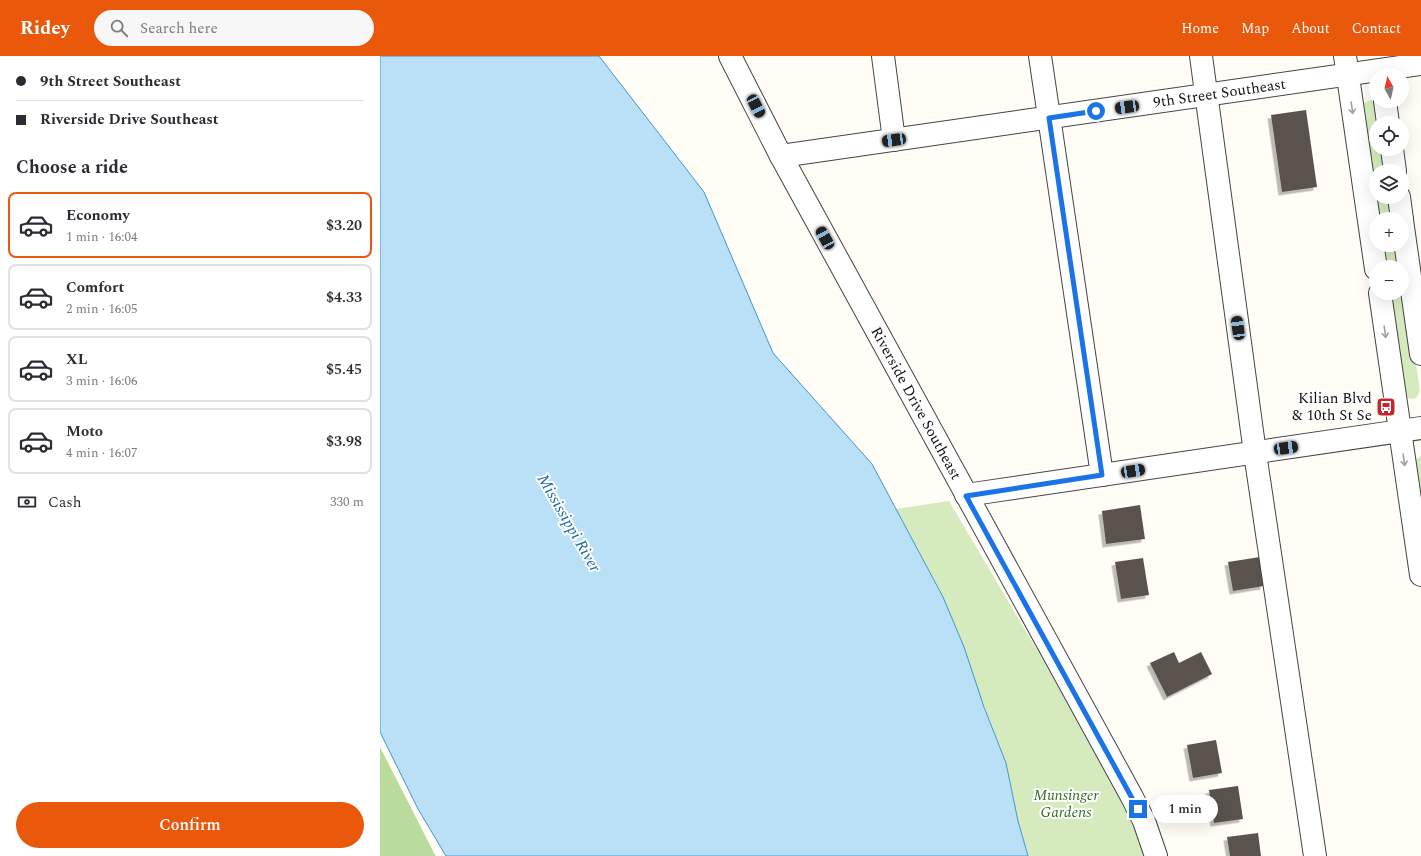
<!DOCTYPE html>
<html lang="en">
<head>
<meta charset="utf-8">
<style>
  body { margin:0; font-family:Spectral,serif; background:#f7f7f7; color:#2b2b33; height:100vh; display:flex; flex-direction:column; font-size:15px; white-space:nowrap }
  * { box-sizing:border-box; margin:0 }
  p { font-size:13px; color:#7c7c81 }
  .icon { flex:none; width:22px; height:22px; fill:none; stroke:currentColor; stroke-width:2; stroke-linecap:round; stroke-linejoin:round }
  .map { position:relative; flex:1; overflow:hidden }
  .details { display:flex; flex-direction:column; background:#fff; width:380px }
  .details>* { flex:none }
  .banner { display:grid; align-content:center; height:88px; padding:0 16px; background:#fff }
  .needle { width:26px; rotate:352deg }
  .controls { position:absolute; left:989px; top:12px; display:grid; gap:8px }
  .controls a { display:grid; place-items:center; width:40px; height:40px; border-radius:50%; background:#fff; box-shadow:0 4px 16px #0002; font-size:20px }
  .end { position:absolute; width:18px; height:18px; margin:-9px; border:5px solid #1a73e8; background:#fff; box-shadow:0 0 0 2px #fff }
  .from { border-radius:50% }
  .bubble { position:absolute; height:28px; border-radius:14px; background:#fff; box-shadow:0 4px 16px #0002; font-size:13px; font-weight:600; line-height:28px; text-align:center }
  .car { position:absolute; width:12px; height:24px; margin:-12px -6px; border-radius:5px; box-shadow:0 0 3px 1px #0007; background:linear-gradient(#222 24%,#8ab4d8 0 40%,#222 0 76%,#8ab4d8 0 86%,#222 0) }
  .banner b { display:flex; align-items:center; gap:14px; height:38px; font-size:15px }
  .banner b+b { border-top:1px solid #e1e1e2 }
  .banner i { width:10px; height:10px; background:#2b2b33 }
  ul { padding:0; list-style:none }
  li { display:flex; align-items:center; gap:12px; height:66px; margin:0 8px 6px; padding:0 8px; border:2px solid #e1e1e2; border-radius:8px }
  li div { flex:1 }
  li b { display:block; font-size:15px }
  li em { font-style:normal; font-weight:600 }
  li.selected { border-color:#ea580c }
  li>.icon { width:36px; height:36px; stroke-width:1.5 }
  h2 { padding:0 16px; font-size:18px; line-height:48px }
  .pay { display:flex; align-items:center; gap:10px; height:44px; padding:0 16px; font-size:15px }
  .pay p { margin-inline-start:auto }
  .cta { display:flex; gap:8px; margin-top:auto; padding:8px 16px }
  .cta a { flex:1; height:46px; border-radius:24px; background:#ea580c; color:#fff; font-size:16px; font-weight:600; line-height:46px; text-align:center }
  header { display:flex; align-items:center; gap:24px; box-sizing:border-box; height:56px; padding:0 20px; background:#ea580c; color:#fff }
  header strong { font-size:19px }
  nav { display:flex; gap:22px; margin-inline-start:auto; font-size:14px }
  .search { width:280px; height:36px; background:#f7f7f7; display:flex; align-items:center; gap:10px; box-sizing:border-box; padding:0 14px; border-radius:22px; color:#7c7c81; font-size:15px }
  main { display:flex; flex:1; min-height:0 }
  .map>svg:first-child { display:block }
  .green { fill:#d5ebbd }
  .forest { fill:#b9dc9c }
  .water { fill:#b9e0f7; stroke:#3f96cf }
  .building { fill:#5a524d; filter:url(#shadow) }
  .lines { fill:none; stroke-linecap:round; stroke-linejoin:round }
  .minor-casing { stroke:#444; stroke-width:24 }
  .minor { stroke:#fff; stroke-width:22 }
  .oneway { stroke:#a0a0a0 }
  .route { stroke:#1a73e8; stroke-width:5 }
  .labels { text-anchor:middle; dominant-baseline:central; stroke-width:4; stroke-linejoin:round; paint-order:stroke }
  .street-label { font-size:15px; fill:#111; stroke:#fff }
  .poi-label { font-size:15px; fill:#111; stroke:#fff; text-anchor:end }
  .park-label { font-size:15px; font-style:italic; fill:#2f6b1f; stroke:#fff }
  .water-label { font-size:16px; font-style:italic; fill:#1768a6; stroke:#fff }
</style>
</head>
<body>
<header>
<strong>Ridey</strong>
<div class="search"><svg class="icon" aria-label="search" viewBox="0 0 24 24"><circle cx="10" cy="10" r="6"/><path d="M15 15l6 6"/></svg>Search here</div>
<nav><a>Home</a><a>Map</a><a>About</a><a>Contact</a></nav>
</header>
<main>
<section class="details">
<div class="banner">
<b><i class="from"></i>9th Street Southeast</b>
<b><i></i>Riverside Drive Southeast</b>
</div>
<h2>Choose a ride</h2>
<ul>
<li class="selected"><svg class="icon" aria-label="car" viewBox="0 0 24 24"><path d="M5 17H2v-5l4-1 3-4h7l3 4 3 1v5h-3M9 17h6M6 11h13"/><circle cx="7" cy="17" r="2"/><circle cx="17" cy="17" r="2"/></svg><div><b>Economy</b><p>1 min · 16:04</p></div><em>$3.20</em></li>
<li><svg class="icon" aria-label="car" viewBox="0 0 24 24"><path d="M5 17H2v-5l4-1 3-4h7l3 4 3 1v5h-3M9 17h6M6 11h13"/><circle cx="7" cy="17" r="2"/><circle cx="17" cy="17" r="2"/></svg><div><b>Comfort</b><p>2 min · 16:05</p></div><em>$4.33</em></li>
<li><svg class="icon" aria-label="car" viewBox="0 0 24 24"><path d="M5 17H2v-5l4-1 3-4h7l3 4 3 1v5h-3M9 17h6M6 11h13"/><circle cx="7" cy="17" r="2"/><circle cx="17" cy="17" r="2"/></svg><div><b>XL</b><p>3 min · 16:06</p></div><em>$5.45</em></li>
<li><svg class="icon" aria-label="car" viewBox="0 0 24 24"><path d="M5 17H2v-5l4-1 3-4h7l3 4 3 1v5h-3M9 17h6M6 11h13"/><circle cx="7" cy="17" r="2"/><circle cx="17" cy="17" r="2"/></svg><div><b>Moto</b><p>4 min · 16:07</p></div><em>$3.98</em></li>
</ul>
<div class="pay"><svg class="icon" aria-label="cash" viewBox="0 0 24 24"><path d="M3 7h18v10H3z"/><circle cx="12" cy="12" r="2"/></svg>Cash<p>330 m</p></div>
<div class="cta"><a>Confirm</a></div>
</section>
<div class="map">
<svg width="1041" height="800" viewBox="0 0 1041 800">
  <defs>
    <filter id="shadow"><feDropShadow dx="-3.5" dy="3.5" stdDeviation="0" flood-color="#0004"/></filter>
  </defs>
  <rect width="100%" height="100%" fill="#fffdf5"/>
  <path class="green" d="M 991,44 L 996,47 L 1000,67 L 996,67 L 996,93 L 1004,93 L 1007,115 L 996,115 L 996,141 L 1011,141 L 1014,163 L 998,163 L 982,48 Z
    M 1001,189 L 1018,189 L 1021,211 L 1005,211 Z
    M 1022,216 L 1040,335 L 1036,342 L 1031,343 L 1026,341 L 1008,237 L 1022,237 Z
    M 1041,400 L 1041,459 L 1035,404 Z
    M 569,445 L 660,599 L 751,762 L 764,800 L 648,800 L 638,765 L 626,707 L 563,541 L 516,453 Z"/>
  <path class="forest" d="M 0,691 L 54,797 L 56,800 L 0,800 Z"/>
  <path class="water" d="M 0,0 L 219,0 L 324,136 L 393,297 L 492,408 L 516,453 L 563,541 L 584,591 L 604,651 L 626,707 L 638,765 L 648,800 L 66,800 L 38,753 L 0,676 Z"/>
  <path class="building" d="M 926,54 L 937,131 L 902,136 L 891,59 Z
    M 760,449 L 765,483 L 726,488 L 722,455 Z
    M 880,501 L 884,530 L 853,535 L 848,506 Z
    M 763,502 L 769,539 L 741,543 L 735,506 Z
    M 794,596 L 799,607 L 821,596 L 832,618 L 787,641 L 770,607 Z
    M 836,684 L 842,717 L 813,722 L 807,689 Z
    M 858,730 L 863,763 L 834,767 L 829,734 Z
    M 878,777 L 881,800 L 850,800 L 847,781 Z"/>
  <g class="lines">
    <defs>
      <g id="minor">
        <path id="s1" d="M 350,0 L 401,100 L 752,741 L 764,765 L 776,800"/>
        <path d="M 503,0 L 514,84"/>
        <path d="M 660,0 L 722,419"/>
        <path d="M 821,0 L 875,397 L 935,800"/>
        <path d="M 965,0 L 996,213"/>
        <path d="M 1005,45 L 1008,67"/>
        <path d="M 1012,93 L 1015,115"/>
        <path id="s2" d="M 401,100 L 1041,8"/>
        <path d="M 1019,141 L 1022,163"/>
        <path d="M 1022,164 L 1041,298"/>
        <path d="M 1000,237 L 1041,519"/>
        <path d="M 586,439 L 1041,372"/>
      </g>
    </defs>
    <use href="#minor" class="minor-casing"/>
    <use href="#minor" class="minor"/>
  </g>
  <defs><path id="oneway-shaft" d="M-6 0H5M1.5-3L5.5 0L1.5 3" fill="none" stroke-width="1.6" stroke-linecap="round" stroke-linejoin="round"/></defs>
  <g class="oneway">
    <use href="#oneway-shaft" transform="translate(972 52) rotate(82)"/>
    <use href="#oneway-shaft" transform="translate(1005 276) rotate(82)"/>
    <use href="#oneway-shaft" transform="translate(1024 404) rotate(82)"/>
  </g>
  <g class="lines">
    <path class="route" d="M 716,55 L 669,62 L 722,419 L 586,440 L 758,753"/>
  </g>
  <defs>
    <symbol id="bus-square" viewBox="-11 -11 22 22"><rect x="-9" y="-9" width="18" height="18" rx="4" fill="#c4262e" stroke="#fff"/><path d="M-5-6H5V4H4V6H2V4H-2V6H-4V4H-5ZM-3.5-4V0h7V-4ZM-3.5 1.2v1.5H-2V1.2ZM2 1.2v1.5H3.5V1.2Z" fill="#fff"/></symbol>
  </defs>
  <g fill-rule="evenodd">
    <use href="#bus-square" x="995" y="340" width="22" height="22"/>
  </g>
  <g class="labels">
    <g class="street-label">
      <text stroke="none"><textPath href="#s2" startOffset="443">9th Street Southeast</textPath></text>
      <text stroke="none"><textPath href="#s1" startOffset="394">Riverside Drive Southeast</textPath></text>
    </g>
    <g class="poi-label">
      <text x="992" y="342">Kilian Blvd<tspan x="992" dy="17">&amp; 10th St Se</tspan></text>
    </g>
    <g class="park-label">
      <text x="686" y="739">Munsinger<tspan x="686" dy="17">Gardens</tspan></text>
    </g>
    <g class="water-label">
      <text transform="translate(189 467) rotate(60)">Mississippi River</text>
    </g>
  </g>
</svg>
<div class="controls">
<a><svg class="needle" viewBox="-14 -14 28 28"><path d="M0-13l5 13h-10z" fill="#e53935"/><path d="M0 13l5-13h-10z" fill="#7c7c81"/></svg></a>
<a><svg class="icon" aria-label="locate" viewBox="0 0 24 24"><circle cx="12" cy="12" r="6"/><path d="M12 2v4M12 18v4M2 12h4M18 12h4"/></svg></a>
<a><svg class="icon" aria-label="layers" viewBox="0 0 24 24"><path d="M12 4l9 5-9 5-9-5zM3 14l9 5 9-5"/></svg></a>
<a>+</a>
<a>−</a>
</div>
<i class="end from" style="left:716px;top:55px"></i>
<i class="end" style="left:758px;top:753px"></i>
<div class="bubble" style="left:772px;top:739px;width:66px">1 min</div>
<i class="car" style="left:376px;top:50px;rotate:153deg"></i>
<i class="car" style="left:747px;top:51px;rotate:262deg"></i>
<i class="car" style="left:514px;top:84px;rotate:262deg"></i>
<i class="car" style="left:445px;top:182px;rotate:331deg"></i>
<i class="car" style="left:858px;top:272px;rotate:352deg"></i>
<i class="car" style="left:906px;top:392px;rotate:82deg"></i>
<i class="car" style="left:753px;top:415px;rotate:81deg"></i>
</div>
</main>
</body>
</html>
